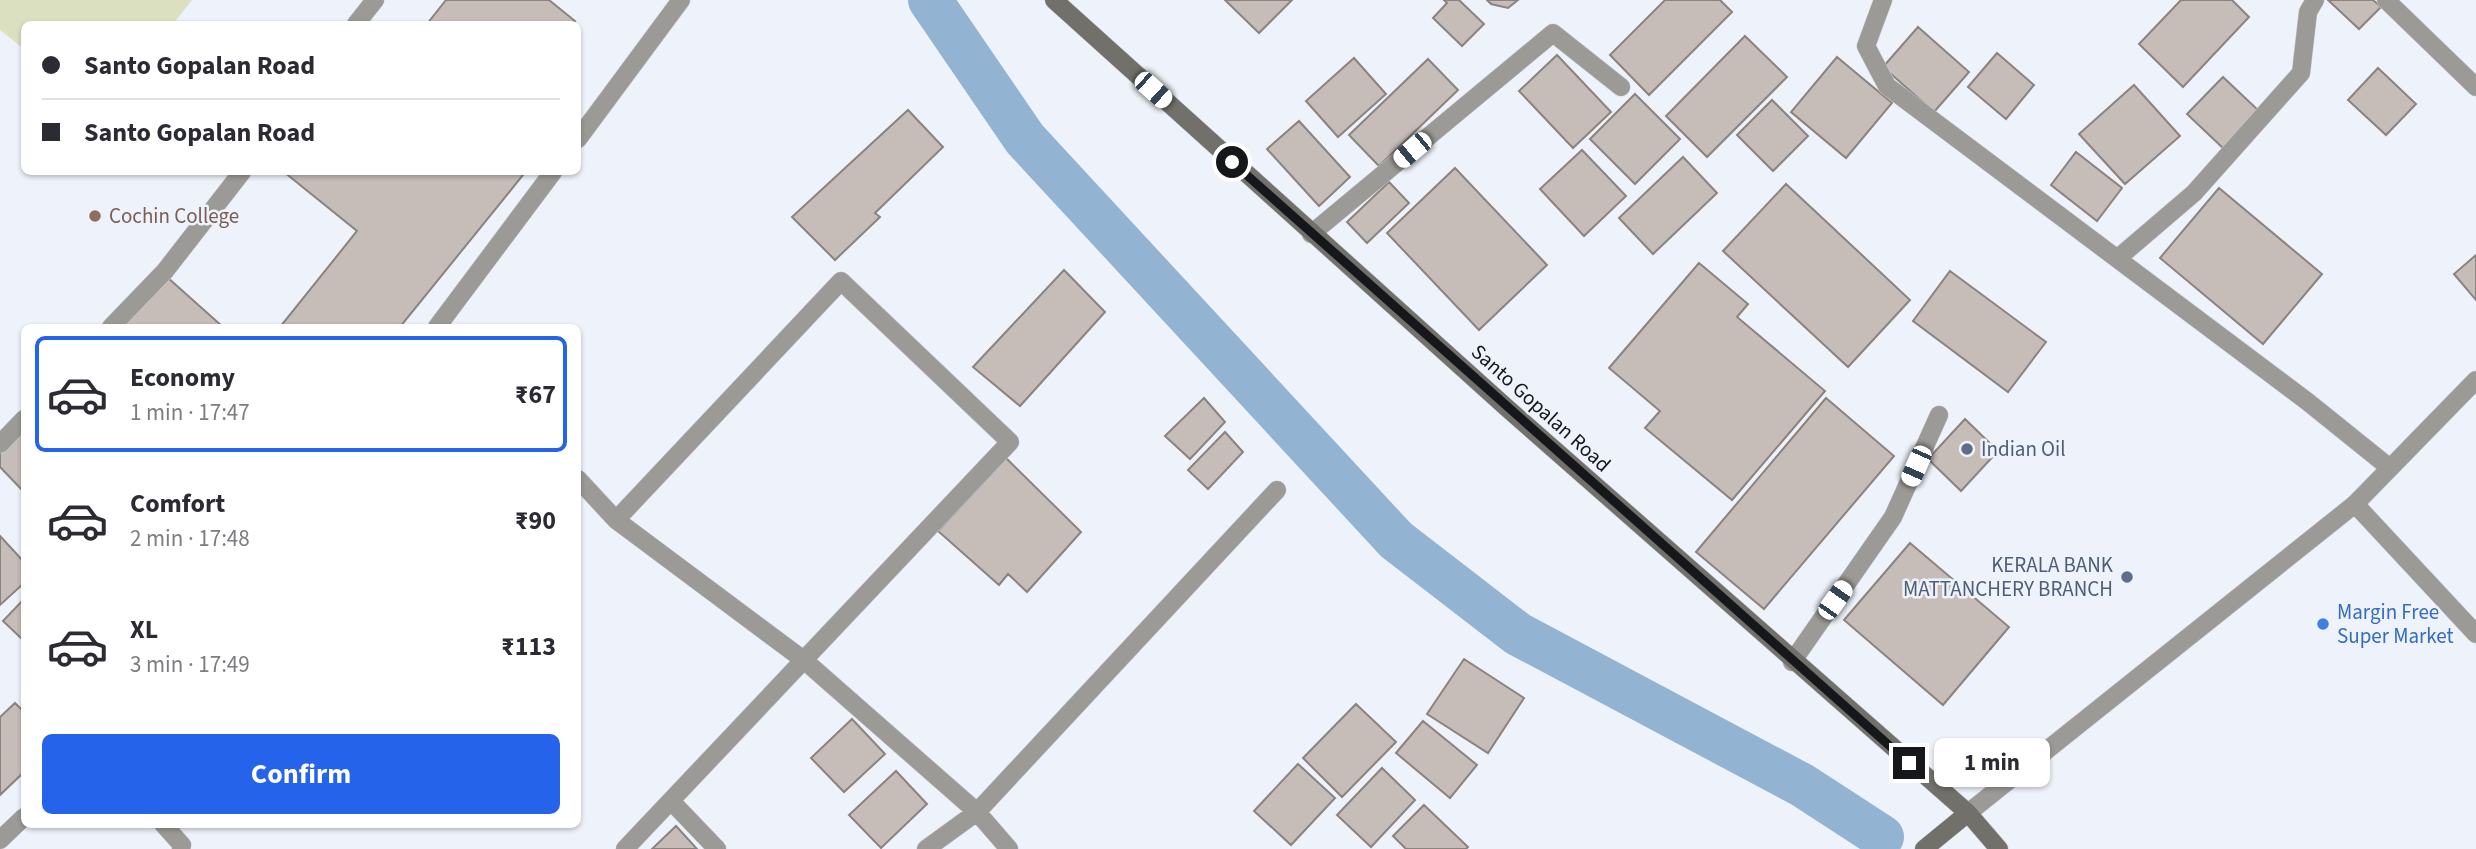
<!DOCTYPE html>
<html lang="en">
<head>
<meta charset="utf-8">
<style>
  body { margin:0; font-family:"Source Sans 3",sans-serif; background:#f2f2f3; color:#2b2b33; height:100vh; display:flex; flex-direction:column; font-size:26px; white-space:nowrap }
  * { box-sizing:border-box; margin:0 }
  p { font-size:23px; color:#7c7c81 }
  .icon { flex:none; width:38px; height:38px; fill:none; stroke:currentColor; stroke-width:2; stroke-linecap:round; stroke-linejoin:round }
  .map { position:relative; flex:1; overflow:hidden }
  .panel { position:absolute; left:21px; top:324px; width:560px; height:504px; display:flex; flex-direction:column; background:#fff; border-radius:10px; box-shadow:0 2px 5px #0004 }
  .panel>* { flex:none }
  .banner { position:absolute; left:21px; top:21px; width:560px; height:154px; border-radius:10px; box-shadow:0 2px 5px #0004; display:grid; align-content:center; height:154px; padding:0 21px; background:#fff }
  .end { position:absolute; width:32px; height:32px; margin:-16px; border:9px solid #16171a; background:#fff; box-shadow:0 0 0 4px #fff }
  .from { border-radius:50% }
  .bubble { position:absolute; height:49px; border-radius:10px; background:#fff; box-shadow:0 2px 5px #0004; font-size:23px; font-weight:700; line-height:49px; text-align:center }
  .car { position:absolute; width:21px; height:42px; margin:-21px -10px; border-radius:9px; box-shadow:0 0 5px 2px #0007; background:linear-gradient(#fff 24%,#345 0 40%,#fff 0 76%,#345 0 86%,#fff 0) }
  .banner b { display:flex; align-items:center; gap:24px; height:66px; font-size:26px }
  .banner b+b { border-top:2px solid #e1e1e2 }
  .banner i { width:18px; height:18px; background:#2b2b33 }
  ul { padding:12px 0 0; list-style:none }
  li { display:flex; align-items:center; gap:21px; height:116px; margin:0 14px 10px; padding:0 7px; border:4px solid transparent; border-radius:10px }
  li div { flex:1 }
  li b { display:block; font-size:26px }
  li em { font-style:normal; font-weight:700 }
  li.active { border-color:#2563eb }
  li>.icon { width:63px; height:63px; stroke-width:1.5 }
  .button { display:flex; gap:14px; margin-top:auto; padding:14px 21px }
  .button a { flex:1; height:80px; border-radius:10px; background:#2563eb; color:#fff; font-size:28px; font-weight:700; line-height:80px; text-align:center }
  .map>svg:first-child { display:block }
  .green { fill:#dbe1c0 }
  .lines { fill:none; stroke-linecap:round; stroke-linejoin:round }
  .canal { stroke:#93b3d2; stroke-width:44 }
  .building { fill:#c6bdb9; stroke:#8b837e; stroke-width:2 }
  .minor-casing { stroke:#cbcfd6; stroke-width:19 }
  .tertiary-casing { stroke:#cbcfd6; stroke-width:19 }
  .secondary-casing { stroke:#cbcfd6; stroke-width:19 }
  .minor { stroke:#9b9a96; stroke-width:18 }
  .tertiary { stroke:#9b9a96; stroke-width:18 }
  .secondary { stroke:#71706b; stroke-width:18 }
  .route { stroke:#16171a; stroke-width:9 }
  .education-dot { fill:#8d6e63; stroke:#eef2fa; stroke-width:2.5 }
  .service-dot { fill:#5c6f8a; stroke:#eef2fa; stroke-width:2.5 }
  .shop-dot { fill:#3f7fe0; stroke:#eef2fa; stroke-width:2.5 }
  .labels { text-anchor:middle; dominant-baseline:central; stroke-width:5; stroke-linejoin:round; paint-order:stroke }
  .education-label { font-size:21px; fill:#785e54; stroke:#eef2fa; text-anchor:start }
  .street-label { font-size:21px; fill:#16171a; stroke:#eef2fa }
  .service-label { font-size:21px; fill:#4e5e75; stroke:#eef2fa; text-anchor:start }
  .shop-label { font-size:21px; fill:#366cbe; stroke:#eef2fa; text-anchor:start }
</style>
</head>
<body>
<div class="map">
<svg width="2476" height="849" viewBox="0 0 2476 849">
  <rect width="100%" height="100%" fill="#eef2fa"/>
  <path class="green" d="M 0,0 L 192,0 L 173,24 L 24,24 L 24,49 L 0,30 Z"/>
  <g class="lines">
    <path class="canal" d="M 930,0 L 1025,139 L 1396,540 L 1518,634 L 1802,785 L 1882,837"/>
  </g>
  <path class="building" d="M 446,0 L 549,0 L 575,21 L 572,24 L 427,24 Z
    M 1225,0 L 1292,0 L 1259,33 Z
    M 1444,0 L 1459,0 L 1484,24 L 1462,46 L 1433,18 L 1447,3 Z
    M 1487,0 L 1518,0 L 1508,8 L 1491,4 Z
    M 1665,0 L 1720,0 L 1732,12 L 1649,95 L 1610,55 Z
    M 2181,0 L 2232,0 L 2249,17 L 2183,87 L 2139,44 Z
    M 2328,0 L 2373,0 L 2381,7 L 2359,29 Z
    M 1918,27 L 1969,72 L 1934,112 L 1883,67 Z
    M 1745,36 L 1787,77 L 1707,157 L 1666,116 Z
    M 1997,53 L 2034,85 L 2006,119 L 1968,87 Z
    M 1557,55 L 1611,112 L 1573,148 L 1519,91 Z
    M 1837,57 L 1892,103 L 1846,158 L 1791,112 Z
    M 1354,58 L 1386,94 L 1338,137 L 1306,101 Z
    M 1428,59 L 1458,90 L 1379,166 L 1349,135 Z
    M 2378,68 L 2416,104 L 2386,135 L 2348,100 Z
    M 2223,77 L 2259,111 L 2224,149 L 2187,114 Z
    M 2134,85 L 2180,136 L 2125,184 L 2079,134 Z
    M 1635,94 L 1680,139 L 1635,184 L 1590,139 Z
    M 1772,100 L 1808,136 L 1773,171 L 1737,135 Z
    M 908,110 L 943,147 L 875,213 L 880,217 L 835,260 L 792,217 Z
    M 1299,121 L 1350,177 L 1319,206 L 1267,149 Z
    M 1582,150 L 1626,196 L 1584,236 L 1540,189 Z
    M 2076,152 L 2122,188 L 2097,221 L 2051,185 Z
    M 1683,157 L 1717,193 L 1653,254 L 1619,218 Z
    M 1455,168 L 1547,265 L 1479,330 L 1387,233 Z
    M 284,172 L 519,172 L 523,175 L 400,327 L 280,327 L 357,231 Z
    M 1389,182 L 1409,203 L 1367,243 L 1347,222 Z
    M 1786,184 L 1910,300 L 1848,367 L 1723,251 Z
    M 2219,188 L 2322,274 L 2263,344 L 2160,258 Z
    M 2476,255 L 2476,300 L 2454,274 Z
    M 1699,263 L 1748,304 L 1737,317 L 1825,391 L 1732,500 L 1645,428 L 1660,411 L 1609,368 Z
    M 1064,270 L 1105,312 L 1020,406 L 973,367 Z
    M 1950,271 L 2046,342 L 2008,392 L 1913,321 Z
    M 167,277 L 223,327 L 122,327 Z
    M 1204,398 L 1225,422 L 1190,459 L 1165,436 Z
    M 1826,398 L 1894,456 L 1764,609 L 1696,552 Z
    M 1965,419 L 1998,451 L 1961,491 L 1928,459 Z
    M 24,424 L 24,492 L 0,467 L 0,448 Z
    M 1225,432 L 1243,452 L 1208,489 L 1188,470 Z
    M 1006,458 L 1081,532 L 1027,592 L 1008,574 L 999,585 L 938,531 Z
    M 0,536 L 24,562 L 24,583 L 0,605 Z
    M 1910,543 L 2009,627 L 1943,705 L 1844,620 Z
    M 24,599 L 24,641 L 3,621 Z
    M 1464,659 L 1524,698 L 1488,753 L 1427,714 Z
    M 15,703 L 24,712 L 24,772 L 0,795 L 0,717 Z
    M 1356,704 L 1396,742 L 1342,797 L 1303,758 Z
    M 852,719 L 885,754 L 844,792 L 811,758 Z
    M 1423,721 L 1477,765 L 1450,798 L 1396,753 Z
    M 1298,764 L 1335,798 L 1291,845 L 1254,811 Z
    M 1382,768 L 1415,800 L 1371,847 L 1337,815 Z
    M 896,771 L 927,804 L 881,848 L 849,815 Z
    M 1424,805 L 1468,847 L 1466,849 L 1406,849 L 1393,836 Z
    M 676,826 L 697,849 L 652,849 Z"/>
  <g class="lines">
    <defs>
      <path id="minor" d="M 1883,0 L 1866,46 L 1887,86 L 2308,402 L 2390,468
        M 2386,0 L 2476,87
        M 356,24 L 375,0
        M 578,139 L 681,0
        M 1311,234 L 1553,33 L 1621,87
        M 2118,258 L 2194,193 L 2301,73 L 2308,12 L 2315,0
        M 111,327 L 165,271 L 242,172
        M 437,327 L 553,172
        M 0,444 L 24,419
        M 578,479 L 616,520 L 805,661 L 977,812 L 1009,849
        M 2355,504 L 2476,634
        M 616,520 L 841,281 L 1010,442 L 625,849
        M 1792,662 L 1893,517 L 1939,415
        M 671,801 L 717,849
        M 163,824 L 182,845 L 181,849
        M 0,840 L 24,817
        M 926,849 L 977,812 L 1277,490"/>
      <path id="tertiary" d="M 1968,813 L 2355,504 L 2476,380"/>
      <path id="secondary" d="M 1054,0 L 1507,408 L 1968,813 L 1999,849
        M 1924,849 L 1968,813"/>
    </defs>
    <use href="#minor" class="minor-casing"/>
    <use href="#tertiary" class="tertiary-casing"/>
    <use href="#secondary" class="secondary-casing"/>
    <use href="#minor" class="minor"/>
    <use href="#tertiary" class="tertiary"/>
    <use href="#secondary" class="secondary"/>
  </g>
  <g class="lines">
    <path class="route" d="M 1232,162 L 1909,763"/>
  </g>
  <circle class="education-dot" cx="95" cy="216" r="7"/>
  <g class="service-dot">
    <circle cx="1967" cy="449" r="7"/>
    <circle cx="2127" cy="577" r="7"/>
  </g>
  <circle class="shop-dot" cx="2323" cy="624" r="7"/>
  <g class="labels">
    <g class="education-label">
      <text x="109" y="216">Cochin College</text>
    </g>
    <g class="street-label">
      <text transform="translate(1541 408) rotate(42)">Santo Gopalan Road</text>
    </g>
    <g class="service-label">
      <text x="1981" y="449">Indian Oil</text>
      <text x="2113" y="565" text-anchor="end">KERALA BANK<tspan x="2113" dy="24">MATTANCHERY BRANCH</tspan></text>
    </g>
    <g class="shop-label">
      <text x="2337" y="612">Margin Free<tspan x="2337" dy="24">Super Market</tspan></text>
    </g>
  </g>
</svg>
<i class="end from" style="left:1232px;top:162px"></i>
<i class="end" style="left:1909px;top:763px"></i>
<div class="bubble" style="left:1934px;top:738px;width:116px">1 min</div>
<i class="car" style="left:1153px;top:90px;rotate:132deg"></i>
<i class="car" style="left:1412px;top:150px;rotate:230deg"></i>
<i class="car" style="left:1916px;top:466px;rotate:204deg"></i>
<i class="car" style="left:1835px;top:600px;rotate:35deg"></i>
<div class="banner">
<b><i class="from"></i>Santo Gopalan Road</b>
<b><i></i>Santo Gopalan Road</b>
</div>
<section class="panel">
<ul>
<li class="active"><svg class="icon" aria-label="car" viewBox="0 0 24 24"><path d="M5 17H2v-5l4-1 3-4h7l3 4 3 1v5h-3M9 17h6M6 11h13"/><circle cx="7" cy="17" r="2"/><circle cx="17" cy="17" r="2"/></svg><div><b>Economy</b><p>1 min · 17:47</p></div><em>₹67</em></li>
<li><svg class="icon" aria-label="car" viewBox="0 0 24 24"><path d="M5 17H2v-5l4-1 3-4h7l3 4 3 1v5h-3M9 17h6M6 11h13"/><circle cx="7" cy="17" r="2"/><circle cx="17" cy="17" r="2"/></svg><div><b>Comfort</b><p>2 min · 17:48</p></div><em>₹90</em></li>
<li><svg class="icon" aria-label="car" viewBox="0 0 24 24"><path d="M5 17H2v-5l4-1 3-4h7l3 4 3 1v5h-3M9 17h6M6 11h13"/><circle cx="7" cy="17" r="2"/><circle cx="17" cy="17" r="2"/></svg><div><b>XL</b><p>3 min · 17:49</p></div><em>₹113</em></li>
</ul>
<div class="button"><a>Confirm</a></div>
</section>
</div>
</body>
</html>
